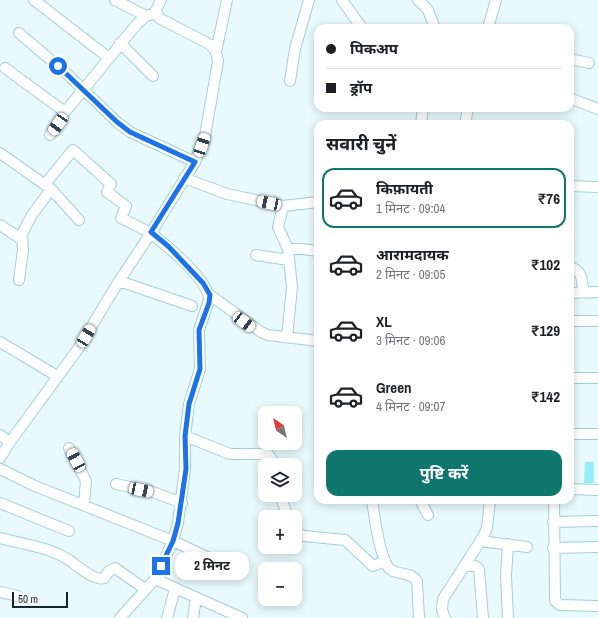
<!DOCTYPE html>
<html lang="hi">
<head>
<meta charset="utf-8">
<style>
  body { margin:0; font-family:"Archivo Narrow","Noto Sans Devanagari",sans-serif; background:#f2f2f2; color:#202124; height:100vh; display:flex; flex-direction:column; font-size:15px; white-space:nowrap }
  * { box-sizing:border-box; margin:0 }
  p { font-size:13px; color:#757577 }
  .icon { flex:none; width:22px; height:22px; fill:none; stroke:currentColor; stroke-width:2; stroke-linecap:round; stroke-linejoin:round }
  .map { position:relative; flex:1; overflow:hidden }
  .drawer { position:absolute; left:314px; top:120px; width:260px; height:384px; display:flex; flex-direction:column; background:#fff; border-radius:12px; box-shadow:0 2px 10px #0003 }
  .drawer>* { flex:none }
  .banner { position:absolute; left:314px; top:24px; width:260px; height:88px; border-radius:12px; box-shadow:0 2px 10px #0003; display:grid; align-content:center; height:88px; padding:0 12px; background:#fff }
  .needle { width:26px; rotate:325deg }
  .tools { position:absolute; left:258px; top:406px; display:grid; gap:8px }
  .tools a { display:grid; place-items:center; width:44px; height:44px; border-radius:8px; background:#fff; box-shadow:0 2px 10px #0003; font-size:20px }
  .scale { position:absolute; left:12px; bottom:10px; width:56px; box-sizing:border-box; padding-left:4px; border:2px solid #15272a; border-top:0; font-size:11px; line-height:14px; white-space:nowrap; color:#15272a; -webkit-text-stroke:3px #fff; paint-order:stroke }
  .end { position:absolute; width:18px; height:18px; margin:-9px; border:5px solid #1a73e8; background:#fff; box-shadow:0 0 0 2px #fff }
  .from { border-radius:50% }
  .bubble { position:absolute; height:28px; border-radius:12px; background:#fff; box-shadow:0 2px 10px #0003; font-size:13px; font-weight:700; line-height:28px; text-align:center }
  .car { position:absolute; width:12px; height:24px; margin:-12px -6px; border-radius:5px; box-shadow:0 0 3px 1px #0007; background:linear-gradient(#fff 24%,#345 0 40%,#fff 0 76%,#345 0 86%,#fff 0) }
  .banner b { display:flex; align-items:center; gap:14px; height:38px; font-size:15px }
  .banner b+b { border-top:1px solid #e0e0e0 }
  .banner i { width:10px; height:10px; background:#202124 }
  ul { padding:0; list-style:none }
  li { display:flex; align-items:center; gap:12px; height:60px; margin:0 8px 6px; padding:0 4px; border:2px solid transparent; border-radius:12px }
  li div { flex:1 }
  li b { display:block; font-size:15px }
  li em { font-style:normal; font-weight:700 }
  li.selected { border-color:#0f766e }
  li>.icon { width:36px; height:36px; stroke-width:1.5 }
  h2 { padding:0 12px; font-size:18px; line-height:48px }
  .action { display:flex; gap:8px; margin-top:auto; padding:8px 12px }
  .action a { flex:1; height:46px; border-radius:12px; background:#0f766e; color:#fff; font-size:16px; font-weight:700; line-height:46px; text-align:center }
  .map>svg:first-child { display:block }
  .building { fill:#95edfb }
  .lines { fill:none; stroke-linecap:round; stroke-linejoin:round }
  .minor-casing { stroke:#a2d0d8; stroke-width:12 }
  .minor { stroke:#fff; stroke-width:10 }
  .route { stroke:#1a73e8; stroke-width:5 }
</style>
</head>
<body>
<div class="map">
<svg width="598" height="618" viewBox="0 0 598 618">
  <rect width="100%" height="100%" fill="#e8fafd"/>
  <path class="building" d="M 585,462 L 594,462 L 594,483 L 584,483 Z"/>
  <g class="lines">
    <defs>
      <path id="minor" d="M 34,0 L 109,58
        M 115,0 L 146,16
        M 342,0 L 362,28
        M 418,0 L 428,10 L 435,28
        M 488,28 L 496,0
        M 19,33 L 66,73 L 117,122 L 130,132 L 195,162
        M 120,43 L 153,76
        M 216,52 L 227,0
        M 570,59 L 589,63
        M 5,68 L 65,112
        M 290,81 L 295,49 L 309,0
        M 572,99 L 598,109
        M 421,124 L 423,108
        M 465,124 L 468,108
        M 50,135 L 65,112 L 137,24 L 146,16 L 156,13
        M 0,153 L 51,189 L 79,220
        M 184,178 L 227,194 L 283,206 L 318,202
        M 570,186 L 598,187
        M 283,206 L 278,227 L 288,249 L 292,287 L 287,337
        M 0,225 L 21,239
        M 288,249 L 302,249 L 318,251
        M 256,255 L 289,260
        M 570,267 C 583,271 582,281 583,292
        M 19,280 L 23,250 L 22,234 L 32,215 L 51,189
        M 119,281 L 192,306
        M 570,293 L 598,292
        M 210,295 L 261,332 L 268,335 L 318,341
        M 570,321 L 598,321
        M 0,342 L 57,376
        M 570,378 L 598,378
        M 570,434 L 598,434
        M 0,435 L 10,442
        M 185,436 L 230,454 L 268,454 L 275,465
        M 69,448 L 86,481 L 84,505
        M 0,458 L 10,442 L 78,349 L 119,281 L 151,233 L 121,218 L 126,206 L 107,192 L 111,184 L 73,150 L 45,184
        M 0,469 L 35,486 L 173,541 L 226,566
        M 116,484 L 153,492 L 182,503
        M 570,489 L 598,490
        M 280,495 L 288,517
        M 372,500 C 374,514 380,562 391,570 C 399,575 411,572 417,581 L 419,618
        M 420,500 L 428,515
        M 554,500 L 555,601 L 560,605 L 598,606
        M 0,503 L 69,531
        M 553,522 L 598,521
        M 295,532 L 304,536 L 345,540 L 373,566 L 385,561
        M 0,538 C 23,544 49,547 69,560 C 76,565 96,582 104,578 L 109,571 L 115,568 L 145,589
        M 480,541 L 527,547
        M 553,548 L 598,547
        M 464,566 L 475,566 L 479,569 L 483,618
        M 155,579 L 242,618
        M 0,592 L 18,596
        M 120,618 L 155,579 L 173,541 L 178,523 L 185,469 L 185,436 L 189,404 L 200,369 L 199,330 L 209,300 C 210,281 166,245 151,233 L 195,162 L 205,136 L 218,61 L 216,52 L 211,45 L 159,18 L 156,10 L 161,0
        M 167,618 L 175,589
        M 193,618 L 196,598
        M 445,618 L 442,610 L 443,599 L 483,537 L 487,528 L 490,500
        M 508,618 L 506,576 L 508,544"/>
    </defs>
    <use href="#minor" class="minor-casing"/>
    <use href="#minor" class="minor"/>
  </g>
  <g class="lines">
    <path class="route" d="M 58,66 L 117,122 L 130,132 L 195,162 L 151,232 L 168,246 L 203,283 L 210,295 L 209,303 L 199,330 L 200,369 L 189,404 L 185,436 L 186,469 L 178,523 L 173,541 L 161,566"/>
  </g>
</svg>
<div class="tools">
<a><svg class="needle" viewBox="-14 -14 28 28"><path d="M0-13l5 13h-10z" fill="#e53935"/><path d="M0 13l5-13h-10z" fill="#757577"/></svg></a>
<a><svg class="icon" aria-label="layers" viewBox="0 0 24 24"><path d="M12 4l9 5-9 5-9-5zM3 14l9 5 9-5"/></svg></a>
<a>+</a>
<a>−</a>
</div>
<div class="scale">50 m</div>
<i class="end from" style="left:58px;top:66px"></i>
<i class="end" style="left:161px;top:566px"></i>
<div class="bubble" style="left:175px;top:552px;width:74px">2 मिनट</div>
<i class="car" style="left:58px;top:124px;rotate:215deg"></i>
<i class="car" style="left:202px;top:145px;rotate:19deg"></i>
<i class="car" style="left:269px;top:203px;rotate:282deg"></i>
<i class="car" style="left:244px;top:322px;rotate:127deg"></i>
<i class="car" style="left:86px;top:336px;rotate:31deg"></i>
<i class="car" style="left:76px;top:460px;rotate:332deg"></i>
<i class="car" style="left:141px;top:490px;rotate:102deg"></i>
<div class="banner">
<b><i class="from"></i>पिकअप</b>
<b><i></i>ड्रॉप</b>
</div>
<section class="drawer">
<h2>सवारी चुनें</h2>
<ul>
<li class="selected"><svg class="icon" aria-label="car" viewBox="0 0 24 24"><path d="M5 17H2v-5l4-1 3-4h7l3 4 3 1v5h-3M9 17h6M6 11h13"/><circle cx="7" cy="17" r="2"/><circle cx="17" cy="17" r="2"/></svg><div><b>किफ़ायती</b><p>1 मिनट · 09:04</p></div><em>₹76</em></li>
<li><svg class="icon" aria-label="car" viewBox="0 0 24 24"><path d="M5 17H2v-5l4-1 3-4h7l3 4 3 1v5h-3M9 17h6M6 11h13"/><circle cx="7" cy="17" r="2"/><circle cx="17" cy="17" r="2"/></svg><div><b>आरामदायक</b><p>2 मिनट · 09:05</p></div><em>₹102</em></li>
<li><svg class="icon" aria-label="car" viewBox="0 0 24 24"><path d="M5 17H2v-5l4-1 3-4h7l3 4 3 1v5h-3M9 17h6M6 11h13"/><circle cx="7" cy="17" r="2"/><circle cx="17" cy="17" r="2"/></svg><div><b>XL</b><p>3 मिनट · 09:06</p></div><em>₹129</em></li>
<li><svg class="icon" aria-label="car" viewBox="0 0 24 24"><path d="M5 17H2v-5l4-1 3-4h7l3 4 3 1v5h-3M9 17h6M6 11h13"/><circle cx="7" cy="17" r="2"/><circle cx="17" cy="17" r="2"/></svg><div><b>Green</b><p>4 मिनट · 09:07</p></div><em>₹142</em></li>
</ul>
<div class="action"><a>पुष्टि करें</a></div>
</section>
</div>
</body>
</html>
